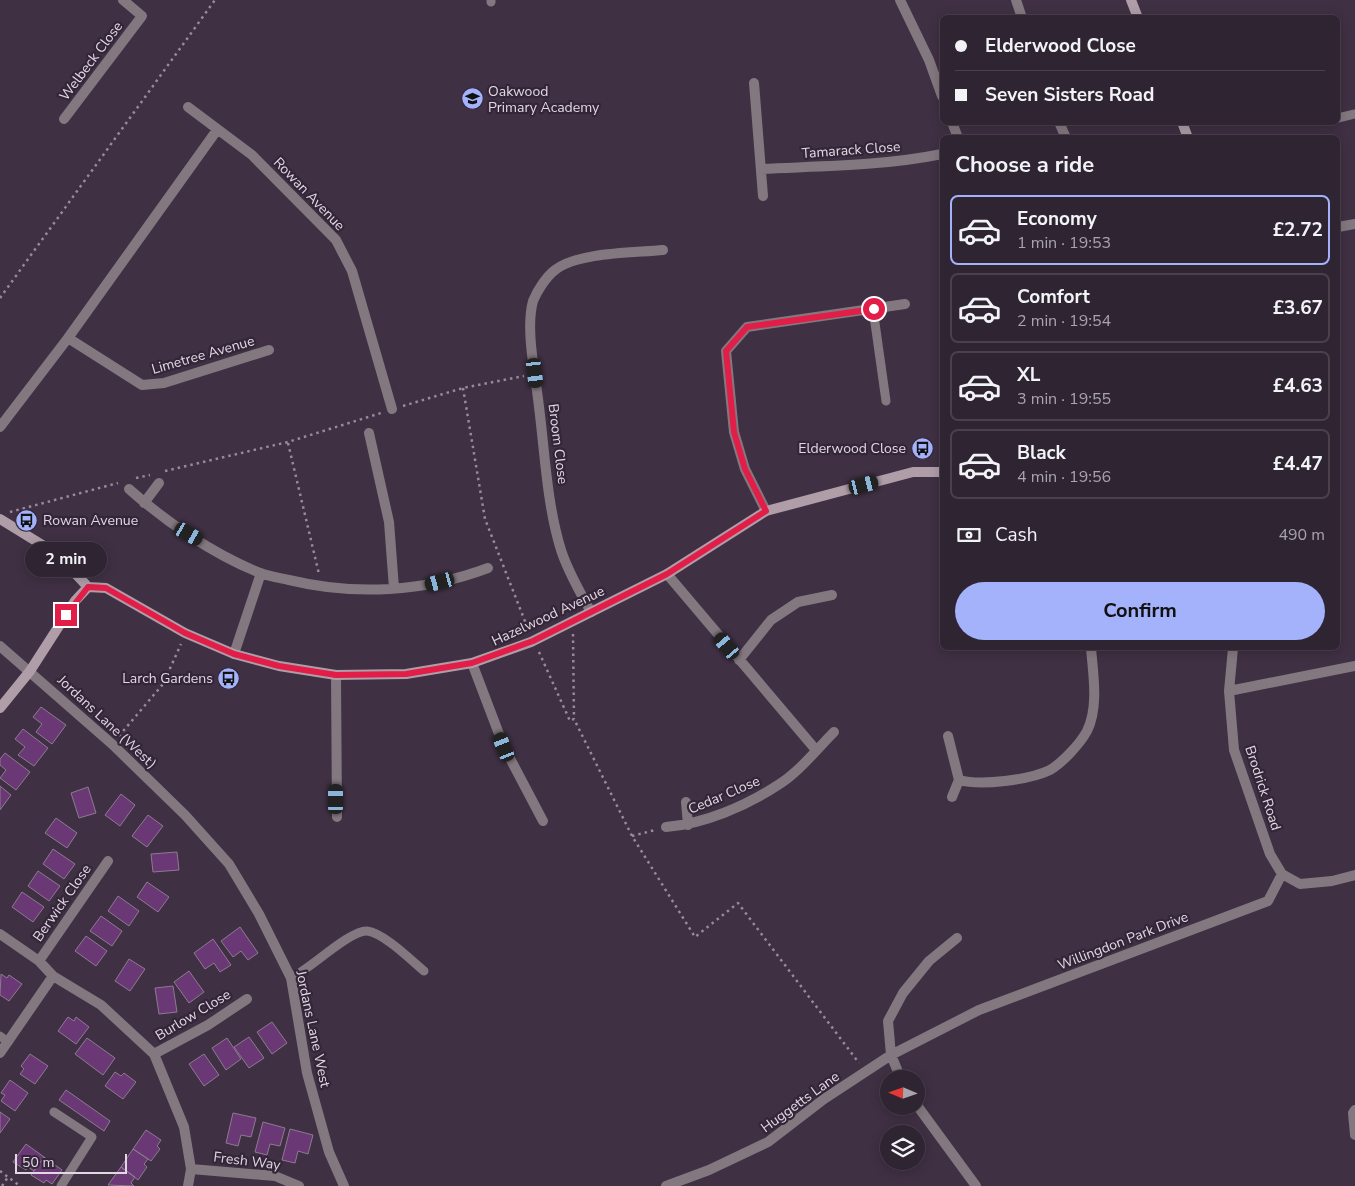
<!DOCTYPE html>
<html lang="en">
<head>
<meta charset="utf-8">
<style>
  body { margin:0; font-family:"Nunito Sans",sans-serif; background:#3b303e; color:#f1f3f6; height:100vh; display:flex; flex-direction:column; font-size:19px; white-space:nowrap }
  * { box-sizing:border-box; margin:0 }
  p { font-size:16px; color:#a7a4ac }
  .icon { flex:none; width:28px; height:28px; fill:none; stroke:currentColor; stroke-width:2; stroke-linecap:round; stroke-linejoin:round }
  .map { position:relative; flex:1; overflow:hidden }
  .drawer { position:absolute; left:940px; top:135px; width:400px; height:515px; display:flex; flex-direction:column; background:#2f2432; border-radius:8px; box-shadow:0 2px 12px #0003,0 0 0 1px #4a414d }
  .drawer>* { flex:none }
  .hud { position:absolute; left:940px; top:15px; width:400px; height:110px; border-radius:8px; box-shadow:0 2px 12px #0003,0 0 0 1px #4a414d; display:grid; align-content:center; height:110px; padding:0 15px; background:#2f2432 }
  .needle { width:32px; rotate:272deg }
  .tools { position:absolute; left:880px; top:1070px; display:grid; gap:10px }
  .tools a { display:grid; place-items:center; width:45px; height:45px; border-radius:50%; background:#2f2432; box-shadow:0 2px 12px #0003,0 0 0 1px #4a414d; font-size:25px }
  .scale { position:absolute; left:15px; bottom:12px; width:112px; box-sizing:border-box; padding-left:5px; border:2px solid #e1d8e4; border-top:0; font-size:14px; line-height:18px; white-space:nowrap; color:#e1d8e4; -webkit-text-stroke:4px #342638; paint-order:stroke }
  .end { position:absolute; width:22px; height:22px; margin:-11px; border:6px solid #e11d48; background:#fff; box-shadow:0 0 0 2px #fff }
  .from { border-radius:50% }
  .bubble { position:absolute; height:35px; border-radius:18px; background:#2f2432; box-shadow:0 2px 12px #0003,0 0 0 1px #4a414d; font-size:16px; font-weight:700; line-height:35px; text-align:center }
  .car { position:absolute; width:15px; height:30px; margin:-15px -8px; border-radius:6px; box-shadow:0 0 4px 1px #0007; background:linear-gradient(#222 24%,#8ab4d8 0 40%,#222 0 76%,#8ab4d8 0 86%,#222 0) }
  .hud b { display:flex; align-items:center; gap:18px; height:48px; font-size:19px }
  .hud b+b { border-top:1px solid #4a414d }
  .hud i { width:12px; height:12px; background:#f1f3f6 }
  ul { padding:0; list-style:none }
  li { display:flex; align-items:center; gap:15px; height:70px; margin:0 10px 8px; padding:0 5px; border:2px solid #4a414d; border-radius:8px }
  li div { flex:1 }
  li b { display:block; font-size:19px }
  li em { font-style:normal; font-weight:700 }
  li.selected { border-color:#a4b2fc }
  li>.icon { width:45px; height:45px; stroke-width:1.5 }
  h2 { padding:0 15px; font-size:22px; line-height:60px }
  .pay { display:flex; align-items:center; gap:12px; height:55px; padding:0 15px; font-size:19px }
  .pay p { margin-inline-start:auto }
  .action { display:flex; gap:10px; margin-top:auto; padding:10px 15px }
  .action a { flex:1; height:58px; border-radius:30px; background:#a4b2fc; color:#111; font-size:20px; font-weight:700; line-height:58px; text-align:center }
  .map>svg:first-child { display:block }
  .building { fill:#6b3876; stroke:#8c7b90 }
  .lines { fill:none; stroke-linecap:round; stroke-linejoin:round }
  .path { stroke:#978b9a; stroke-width:2.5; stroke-dasharray:2.5 4; stroke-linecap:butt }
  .lane { stroke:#83787f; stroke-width:9 }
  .street { stroke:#83787f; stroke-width:10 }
  .secondary { stroke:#af9da8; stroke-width:10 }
  .route { stroke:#e11d48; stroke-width:6 }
  .labels { text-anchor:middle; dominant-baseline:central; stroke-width:4.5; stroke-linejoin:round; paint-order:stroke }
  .street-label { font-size:14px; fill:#e1d8e4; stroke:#342638 }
  .poi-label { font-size:14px; fill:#e1d8e4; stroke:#342638; text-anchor:start }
</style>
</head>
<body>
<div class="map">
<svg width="1355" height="1186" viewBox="0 0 1355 1186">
  <rect width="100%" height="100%" fill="#3f3043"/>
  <path class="building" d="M 41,707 L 66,725 L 52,744 L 36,732 L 42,724 L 33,717 Z
    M 23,729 L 48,748 L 34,766 L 18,755 L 25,747 L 15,739 Z
    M 5,753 L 30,772 L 16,790 L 0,778 L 6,770 L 0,765 L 0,759 Z
    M 0,786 L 11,795 L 0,810 Z
    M 88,787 L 96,813 L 79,818 L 71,793 Z
    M 121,794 L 135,805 L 120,826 L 105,815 Z
    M 148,815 L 163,826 L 147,847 L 132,836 Z
    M 56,818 L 77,833 L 67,848 L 45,833 Z
    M 53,849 L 75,864 L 64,879 L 43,864 Z
    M 177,852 L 179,870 L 153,872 L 151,854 Z
    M 38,871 L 60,886 L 49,901 L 28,886 Z
    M 147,882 L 169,897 L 158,912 L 137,897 Z
    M 22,892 L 44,907 L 33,922 L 12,907 Z
    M 118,896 L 139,911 L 129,926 L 108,911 Z
    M 101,916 L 122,931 L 112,946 L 90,931 Z
    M 240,927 L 258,953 L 248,960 L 241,951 L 233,957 L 221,941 Z
    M 86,936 L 107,951 L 96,966 L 75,951 Z
    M 213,939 L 231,965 L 220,972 L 214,963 L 205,969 L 194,953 Z
    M 129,959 L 145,969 L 130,991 L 115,981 Z
    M 189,971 L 204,992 L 189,1003 L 174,982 Z
    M 1,974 L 7,978 L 9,975 L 22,984 L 9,1001 L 0,995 Z
    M 173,986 L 177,1012 L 159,1014 L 155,988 Z
    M 68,1017 L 74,1021 L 76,1017 L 89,1027 L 76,1044 L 58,1031 Z
    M 272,1022 L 287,1043 L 272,1054 L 257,1032 Z
    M 249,1037 L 264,1058 L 249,1068 L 234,1047 Z
    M 87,1038 L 115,1058 L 103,1075 L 75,1054 Z
    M 227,1038 L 241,1059 L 226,1070 L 212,1048 Z
    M 30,1054 L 48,1066 L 35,1084 L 20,1074 L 24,1069 L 21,1066 Z
    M 204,1054 L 219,1075 L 204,1086 L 189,1064 Z
    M 115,1072 L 121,1076 L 124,1073 L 136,1082 L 123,1099 L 105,1086 Z
    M 10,1080 L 28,1093 L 15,1111 L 1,1101 L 5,1095 L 1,1093 Z
    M 66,1090 L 110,1121 L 104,1131 L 59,1100 Z
    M 0,1112 L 10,1119 L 0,1133 Z
    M 233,1113 L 256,1118 L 251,1137 L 241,1135 L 238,1146 L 226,1143 Z
    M 263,1122 L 285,1128 L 280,1146 L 270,1144 L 267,1155 L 255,1152 Z
    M 290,1129 L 313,1135 L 308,1154 L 298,1151 L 295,1163 L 282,1160 Z
    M 146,1130 L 161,1140 L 157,1146 L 160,1149 L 151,1161 L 133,1149 Z
    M 26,1144 L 44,1157 L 34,1171 L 28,1167 L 26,1170 L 13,1162 Z
    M 133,1149 L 148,1159 L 144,1164 L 147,1167 L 138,1180 L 121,1167 Z
    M 44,1157 L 62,1170 L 52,1184 L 46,1180 L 44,1183 L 31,1175 Z
    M 121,1167 L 135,1177 L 131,1183 L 134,1186 L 108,1185 Z"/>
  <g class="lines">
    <path class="path" d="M 0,298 L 215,0
      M 463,388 L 485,519 L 528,629
      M 403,406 L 463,388 L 524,376
      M 288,443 L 319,574
      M 165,471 L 288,442 L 381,413
      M 136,478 L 150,475
      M 10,512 L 118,483
      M 573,634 L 574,719
      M 539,652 L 570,721 L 574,719 L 632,836 L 695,937 L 738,903 L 859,1063
      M 119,736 L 163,684 L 181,644
      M 632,836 L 655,830
      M 0,1171 L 20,1186
      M 2,1186 L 8,1177"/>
    <path class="lane" d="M 491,2 L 491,0
      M 1338,118 L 1355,114
      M 873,309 L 886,401
      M 291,978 C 310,969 350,930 367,931 C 384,933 411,960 424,971
      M 0,1036 L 8,1042
      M 54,1112 L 92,1137 L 61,1186"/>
    <path class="street" d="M 900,0 L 929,60 L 942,96
      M 1016,0 L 1022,18
      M 754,83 L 763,196
      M 188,107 L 252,155 L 336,240 L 352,271 L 392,409
      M 64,119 L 142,16 L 123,0
      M 952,122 L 958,138
      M 1059,122 L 1066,138
      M 761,169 C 821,166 883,166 942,154
      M 1338,227 L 1355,224
      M 68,338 L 142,385 L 164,383 L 269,350
      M 0,427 L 68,338 L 217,130
      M 369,433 L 389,522 L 394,588
      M 129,489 C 166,522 213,554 260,573 C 269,576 280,578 289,580 C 355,596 424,592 488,568
      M 144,503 L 159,483
      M 766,511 L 745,469 L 734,432 L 726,351 L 747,327 L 905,304
      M 667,574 L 816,750
      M 591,612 C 580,592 568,572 561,550 C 547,505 545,454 539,407 C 536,377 525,330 533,301 C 537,291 546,277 555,270 C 578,252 634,253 663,250
      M 0,646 L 112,744 L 185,815 L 229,864 L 259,914 L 291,978 L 307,1073 L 329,1152 L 344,1186
      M 1233,648 L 1229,691 L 1234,750 L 1270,854 L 1282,874 L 1300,884 L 1332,881 L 1355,875
      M 234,654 L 261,573
      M 739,660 L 771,620 L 798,602 L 832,595
      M 472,663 L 504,747 L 543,821
      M 336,675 L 337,817
      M 1229,691 L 1355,666
      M 948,736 L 959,780 C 981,786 1029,780 1050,770 C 1062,763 1080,744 1087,731 C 1099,707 1093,673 1091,648
      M 952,797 L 959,780
      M 686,802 L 688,825
      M 666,827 C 704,824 746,806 778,785 C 799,772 817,749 834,732
      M 0,934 L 39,961 L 53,976 L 101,1005 L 154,1054 L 184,1127 L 191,1169 L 188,1186
      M 39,961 L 108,861
      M 0,1053 L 53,976
      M 154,1054 L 208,1025 L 247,999
      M 901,1079 L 891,1055 L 888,1021 L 903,993 L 929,961 L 957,938
      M 916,1104 L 976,1186
      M 1355,1110 L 1353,1113 L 1355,1135
      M 191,1169 L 275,1176 L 299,1186
      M 666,1186 L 709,1170 L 768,1142 L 824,1099 L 891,1055 L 979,1010 L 1268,901 L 1282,874"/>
    <path class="secondary" d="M 1131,0 L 1138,18
      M 1182,122 L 1188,138
      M 0,519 L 57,554 L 88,587 L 106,588 L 185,633 L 234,654 L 279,666 L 336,675 L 406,674 L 472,663 L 531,642 L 667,574 L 766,511 L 913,472 L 942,472
      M 0,708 L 30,671 L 75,601 L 88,587"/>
  </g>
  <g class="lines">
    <path class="route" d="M 66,615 L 88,587 L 106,588 L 185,633 L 234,654 L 279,666 L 336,675 L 406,674 L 472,663 L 533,641 L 667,574 L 766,511 L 745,469 L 734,432 L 726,351 L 747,327 L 874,309"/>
  </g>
  <defs>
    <symbol id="school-disc" viewBox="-11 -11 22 22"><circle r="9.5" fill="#a4b2fc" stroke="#342638"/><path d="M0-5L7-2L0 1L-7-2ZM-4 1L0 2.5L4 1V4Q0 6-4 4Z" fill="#111"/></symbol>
    <symbol id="bus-disc" viewBox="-11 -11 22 22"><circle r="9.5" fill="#a4b2fc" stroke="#342638"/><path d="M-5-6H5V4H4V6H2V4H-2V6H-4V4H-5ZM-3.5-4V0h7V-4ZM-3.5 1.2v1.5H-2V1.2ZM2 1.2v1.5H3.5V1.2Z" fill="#111"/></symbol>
  </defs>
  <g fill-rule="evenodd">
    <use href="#school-disc" x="460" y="86" width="25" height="25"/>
    <use href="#bus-disc" x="910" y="436" width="25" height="25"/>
    <use href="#bus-disc" x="14" y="508" width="25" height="25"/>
    <use href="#bus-disc" x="216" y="666" width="25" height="25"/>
  </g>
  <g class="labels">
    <g class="street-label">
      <text transform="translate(91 61) rotate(-53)">Welbeck Close</text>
      <text transform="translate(851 150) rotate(-4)">Tamarack Close</text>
      <text transform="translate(309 194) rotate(46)">Rowan Avenue</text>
      <text transform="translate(203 355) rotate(-16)">Limetree Avenue</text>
      <text transform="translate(558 444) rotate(83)">Broom Close</text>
      <text transform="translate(548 616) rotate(-25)">Hazelwood Avenue</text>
      <text transform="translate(107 722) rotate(43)">Jordans Lane (West)</text>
      <text transform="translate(1263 788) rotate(72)">Brodrick Road</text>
      <text transform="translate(724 795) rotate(-23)">Cedar Close</text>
      <text transform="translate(62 903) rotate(-55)">Berwick Close</text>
      <text transform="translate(1123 941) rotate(-21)">Willingdon Park Drive</text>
      <text transform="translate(193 1015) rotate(-31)">Burlow Close</text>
      <text transform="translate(313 1029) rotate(78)">Jordans Lane West</text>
      <text transform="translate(800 1102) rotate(-36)">Huggetts Lane</text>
      <text transform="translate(247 1161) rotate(7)">Fresh Way</text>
    </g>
    <g class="poi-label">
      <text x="488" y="91">Oakwood<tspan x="488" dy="16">Primary Academy</tspan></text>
      <text x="906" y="448" text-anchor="end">Elderwood Close</text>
      <text x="43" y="520">Rowan Avenue</text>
      <text x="213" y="678" text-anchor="end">Larch Gardens</text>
    </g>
  </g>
</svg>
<div class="tools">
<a><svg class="needle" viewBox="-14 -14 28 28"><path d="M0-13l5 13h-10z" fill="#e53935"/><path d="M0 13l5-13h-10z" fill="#a7a4ac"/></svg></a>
<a><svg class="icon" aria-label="layers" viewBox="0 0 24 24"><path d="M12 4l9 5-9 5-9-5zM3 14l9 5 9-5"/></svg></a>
</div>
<div class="scale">50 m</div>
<i class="end from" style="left:874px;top:309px"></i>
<i class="end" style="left:66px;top:615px"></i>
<div class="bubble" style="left:25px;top:542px;width:82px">2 min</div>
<i class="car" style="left:535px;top:373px;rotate:173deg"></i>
<i class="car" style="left:864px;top:485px;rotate:76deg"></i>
<i class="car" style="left:189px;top:534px;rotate:120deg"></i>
<i class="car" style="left:440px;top:582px;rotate:255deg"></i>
<i class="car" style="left:727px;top:646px;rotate:320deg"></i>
<i class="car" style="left:504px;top:747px;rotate:338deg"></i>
<i class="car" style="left:336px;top:799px;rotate:0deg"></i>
<div class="hud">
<b><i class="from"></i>Elderwood Close</b>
<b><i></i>Seven Sisters Road</b>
</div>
<section class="drawer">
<h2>Choose a ride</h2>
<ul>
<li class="selected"><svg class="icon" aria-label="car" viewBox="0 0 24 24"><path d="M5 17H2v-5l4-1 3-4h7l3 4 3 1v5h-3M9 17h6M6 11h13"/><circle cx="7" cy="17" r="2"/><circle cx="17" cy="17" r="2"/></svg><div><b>Economy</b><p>1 min · 19:53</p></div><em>£2.72</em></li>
<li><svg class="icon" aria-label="car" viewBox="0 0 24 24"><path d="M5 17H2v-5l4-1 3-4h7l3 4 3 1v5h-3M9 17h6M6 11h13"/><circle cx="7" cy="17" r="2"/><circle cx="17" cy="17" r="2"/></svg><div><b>Comfort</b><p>2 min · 19:54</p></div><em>£3.67</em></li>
<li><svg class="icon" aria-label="car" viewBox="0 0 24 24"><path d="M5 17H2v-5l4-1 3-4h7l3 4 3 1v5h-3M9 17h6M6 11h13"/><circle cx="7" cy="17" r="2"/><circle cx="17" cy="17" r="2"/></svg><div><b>XL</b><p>3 min · 19:55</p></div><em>£4.63</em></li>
<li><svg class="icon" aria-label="car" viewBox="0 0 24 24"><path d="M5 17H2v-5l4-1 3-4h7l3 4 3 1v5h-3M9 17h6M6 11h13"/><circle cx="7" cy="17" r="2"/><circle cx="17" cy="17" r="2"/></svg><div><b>Black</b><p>4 min · 19:56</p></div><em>£4.47</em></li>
</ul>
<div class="pay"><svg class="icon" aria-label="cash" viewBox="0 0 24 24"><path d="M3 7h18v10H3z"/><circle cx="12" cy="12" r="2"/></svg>Cash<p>490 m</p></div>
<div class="action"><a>Confirm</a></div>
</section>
</div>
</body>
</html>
